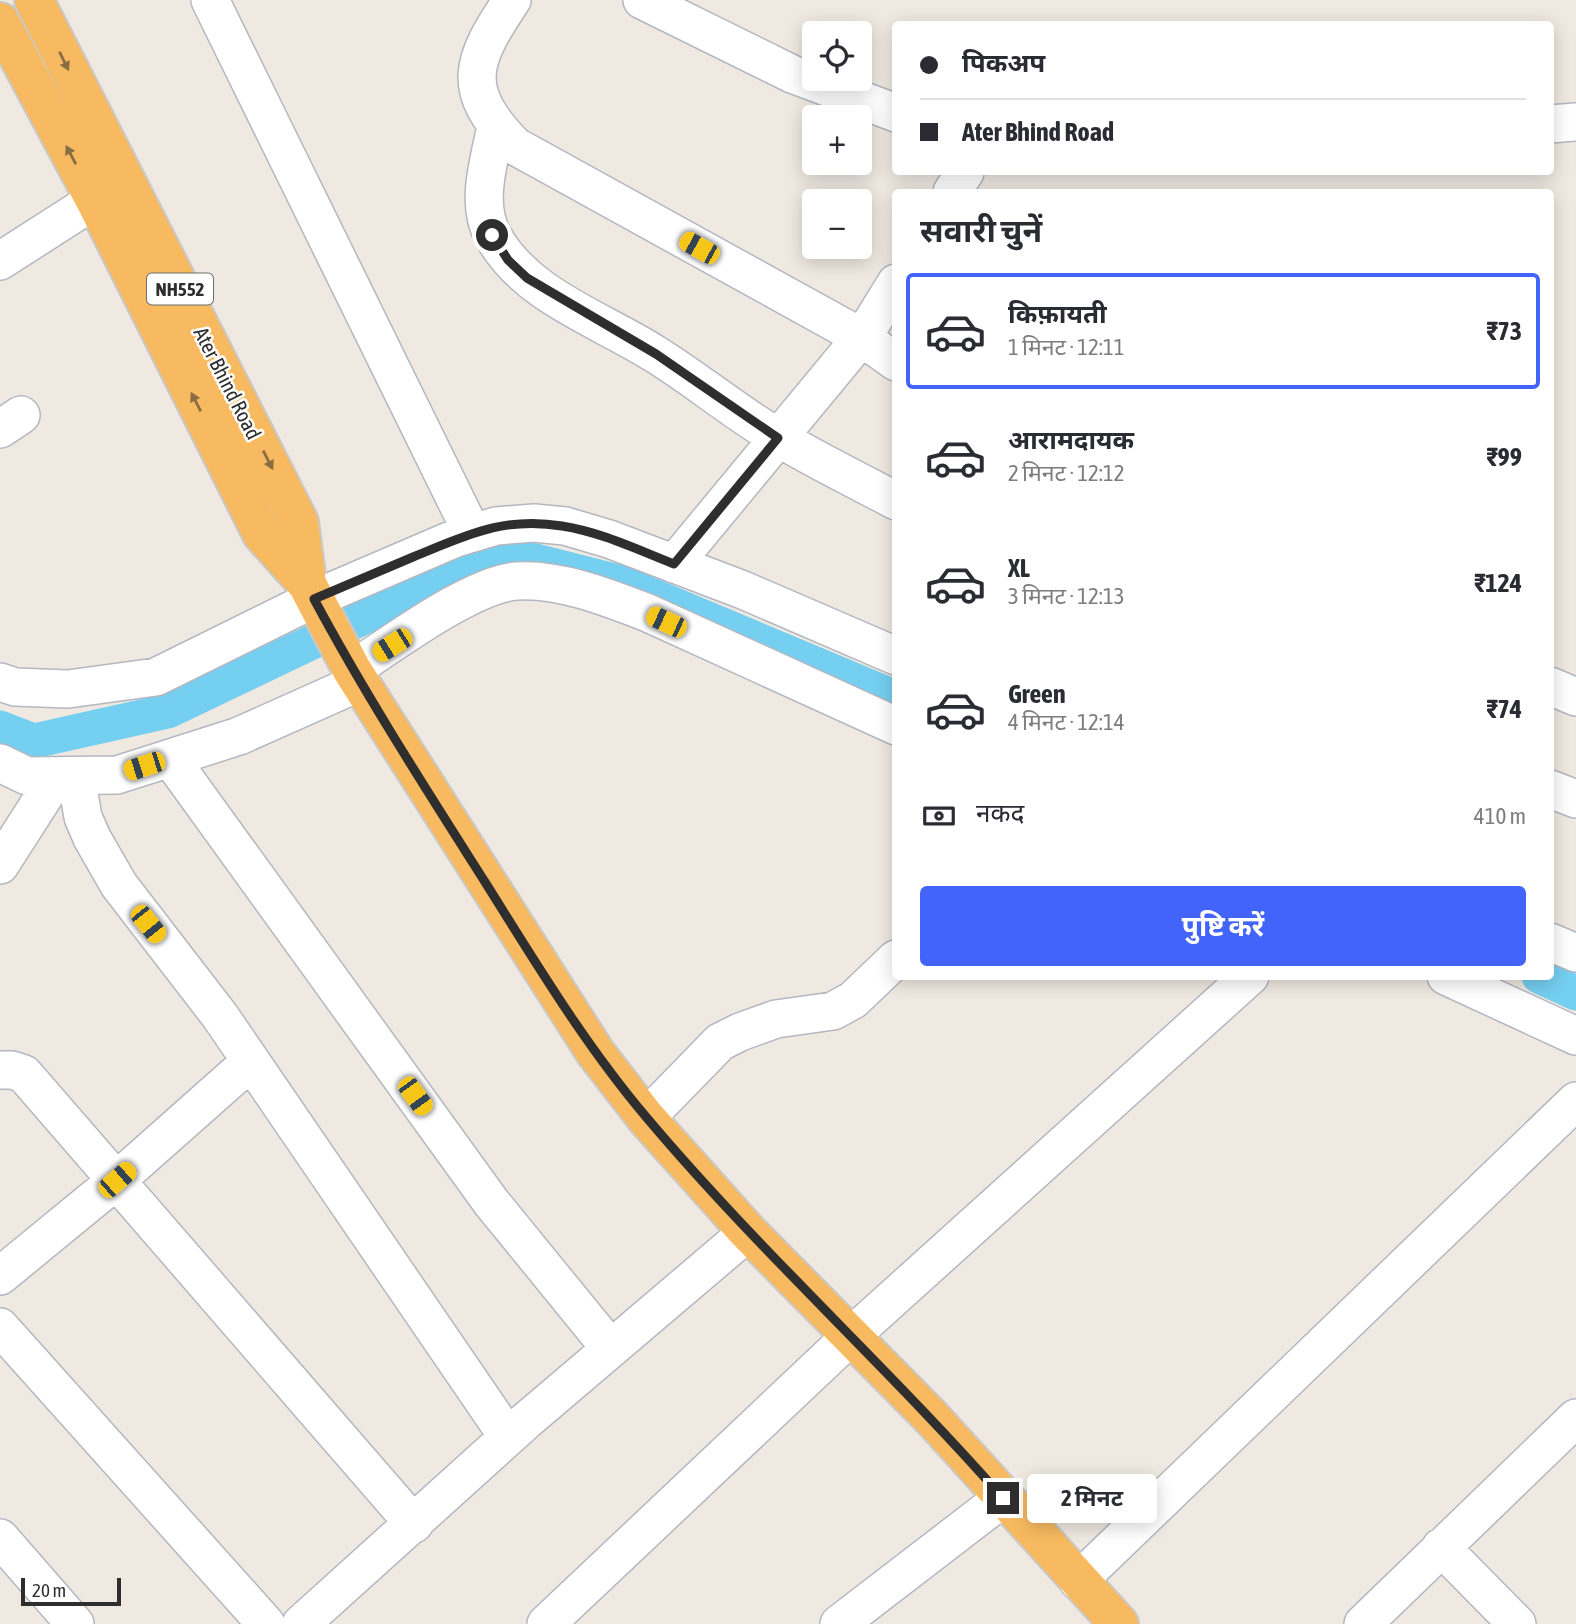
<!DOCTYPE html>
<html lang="hi">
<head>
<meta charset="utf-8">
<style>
  body { margin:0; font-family:"Asap Condensed","Noto Sans Devanagari",sans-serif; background:#f2f2f3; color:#2b2b33; height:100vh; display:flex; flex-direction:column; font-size:26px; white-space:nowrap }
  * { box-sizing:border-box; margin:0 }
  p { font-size:23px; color:#7c7c81 }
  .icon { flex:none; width:38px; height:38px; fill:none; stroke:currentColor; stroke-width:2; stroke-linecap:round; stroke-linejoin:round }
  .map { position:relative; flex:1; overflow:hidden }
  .sheet { position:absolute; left:892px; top:189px; width:662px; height:791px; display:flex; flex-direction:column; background:#fff; border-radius:7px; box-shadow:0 4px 18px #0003 }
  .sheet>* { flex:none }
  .guide { position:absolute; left:892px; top:21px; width:662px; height:154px; border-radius:7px; box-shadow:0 4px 18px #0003; display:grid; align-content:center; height:154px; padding:0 28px; background:#fff }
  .controls { position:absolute; left:802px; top:21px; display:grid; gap:14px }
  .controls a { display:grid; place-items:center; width:70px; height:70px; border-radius:7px; background:#fff; box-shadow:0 4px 18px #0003; font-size:35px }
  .scale { position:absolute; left:21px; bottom:18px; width:100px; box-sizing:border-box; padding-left:7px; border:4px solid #2e2e2e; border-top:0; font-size:19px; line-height:24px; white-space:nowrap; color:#2e2e2e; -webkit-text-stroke:5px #fff; paint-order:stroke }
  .end { position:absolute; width:32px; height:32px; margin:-16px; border:9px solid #2e2e2e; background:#fff; box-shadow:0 0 0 4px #fff }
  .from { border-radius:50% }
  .bubble { position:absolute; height:49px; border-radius:7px; background:#fff; box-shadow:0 4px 18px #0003; font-size:23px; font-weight:700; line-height:49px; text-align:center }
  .car { position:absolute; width:21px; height:42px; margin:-21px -10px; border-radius:9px; box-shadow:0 0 5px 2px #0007; background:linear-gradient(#f5c518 24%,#345 0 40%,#f5c518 0 76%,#345 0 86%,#f5c518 0) }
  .guide b { display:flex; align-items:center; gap:24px; height:66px; font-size:26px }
  .guide b+b { border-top:2px solid #e1e1e2 }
  .guide i { width:18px; height:18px; background:#2b2b33 }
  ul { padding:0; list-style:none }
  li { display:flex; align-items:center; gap:21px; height:116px; margin:0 14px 10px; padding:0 14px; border:4px solid transparent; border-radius:7px }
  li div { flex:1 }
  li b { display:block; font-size:26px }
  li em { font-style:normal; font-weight:700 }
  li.current { border-color:#4264fb }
  li>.icon { width:63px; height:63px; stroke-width:1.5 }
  h2 { padding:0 28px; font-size:32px; line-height:84px }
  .pay { display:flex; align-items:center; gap:18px; height:77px; padding:0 28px; font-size:26px }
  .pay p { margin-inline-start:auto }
  .primary-button { display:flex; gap:14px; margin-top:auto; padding:14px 28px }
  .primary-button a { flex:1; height:80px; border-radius:7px; background:#4264fb; color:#fff; font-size:28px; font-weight:700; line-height:80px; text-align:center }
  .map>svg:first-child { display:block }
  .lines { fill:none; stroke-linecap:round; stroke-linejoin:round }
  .canal { stroke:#75cff0; stroke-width:35 }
  .minor-casing { stroke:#b4b7c1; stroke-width:40 }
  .trunk-casing { stroke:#c9c9c9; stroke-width:42 }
  .minor { stroke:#fff; stroke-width:37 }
  .trunk { stroke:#f8ba60; stroke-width:38 }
  .oneway { fill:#896d44 }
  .route { stroke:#2e2e2e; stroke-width:9 }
  .labels { text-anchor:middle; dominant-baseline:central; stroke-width:5; stroke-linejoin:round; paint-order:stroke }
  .shield { fill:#fff; stroke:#6d6d6d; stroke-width:2 }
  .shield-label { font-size:19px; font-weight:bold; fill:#2e2e2e }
  .street-label { font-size:21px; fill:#2e2e2e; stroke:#fff }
</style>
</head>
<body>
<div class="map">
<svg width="1576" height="1624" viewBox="0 0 1576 1624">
  <rect width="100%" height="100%" fill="#efe9e1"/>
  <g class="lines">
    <path class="canal" d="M 0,728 L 34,741 L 168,711 L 500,552 L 622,583 L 896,698
      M 1539,976 L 1576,993"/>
    <defs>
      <path id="minor" d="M 210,0 L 472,533
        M 512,0 C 471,61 459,89 515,146 L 861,337 L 896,362
        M 642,0 L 792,74 L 896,113
        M 1550,124 L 1576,122
        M 496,127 C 489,161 475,204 493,236 C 526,296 600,319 655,354 C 697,380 736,413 779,438 C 817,461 857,480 896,501
        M 952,192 L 965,172
        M 0,261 L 95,200
        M 0,429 L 21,415
        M 674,564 L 846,356 L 872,322 L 896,283
        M 352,670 C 392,644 472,584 517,581 C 559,578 609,598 648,613 L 896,726
        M 0,682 L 15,687 L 68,689 L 156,677 L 314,599 L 456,538 L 496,526 L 534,523 L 565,526 L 609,539 L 743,590 L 896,656
        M 1550,686 L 1576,697
        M 170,758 L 491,1202 L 610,1348
        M 0,763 L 27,776 L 117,775 L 239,736 L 360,682
        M 76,776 L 83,817 L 92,838 L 119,885 L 220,1016 L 508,1437
        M 1550,789 L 1576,799
        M 0,865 L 57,776
        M 1550,942 L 1576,953
        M 1446,976 L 1576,1036
        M 0,1070 L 12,1070 L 24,1074 L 414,1524
        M 646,1118 L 720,1042 L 740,1032 L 776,1019 L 833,1011 L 853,1000 L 896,959
        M 0,1276 L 117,1180 L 250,1062
        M 0,1327 L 266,1624
        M 0,1538 L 75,1624
        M 1441,1547 L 1517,1624
        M 1078,1581 L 1576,1101
        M 301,1624 L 527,1420 L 748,1232
        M 546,1624 L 851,1336 L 1250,976
        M 839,1624 L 1003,1498
        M 1363,1624 L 1576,1418"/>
      <path id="trunk" d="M 34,0 L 299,522 L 307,584
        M 0,22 L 95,200 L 262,534 L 307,584 L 352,670 L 595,1052 L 646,1118 L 748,1232 L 932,1418 L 1119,1624"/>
    </defs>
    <use href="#minor" class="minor-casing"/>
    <use href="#trunk" class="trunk-casing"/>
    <use href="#minor" class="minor"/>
    <use href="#trunk" class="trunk"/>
  </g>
  <defs><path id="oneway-solid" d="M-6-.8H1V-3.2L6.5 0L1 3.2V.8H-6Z" transform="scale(1.75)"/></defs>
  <g class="oneway">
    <use href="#oneway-solid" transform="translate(64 61) rotate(64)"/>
    <use href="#oneway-solid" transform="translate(71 155) rotate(-118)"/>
    <use href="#oneway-solid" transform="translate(196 402) rotate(-117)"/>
    <use href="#oneway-solid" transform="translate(268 460) rotate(63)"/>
  </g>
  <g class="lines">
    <path class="route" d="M 492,235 L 508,260 L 527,278 L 656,354 L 778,438 L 674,564 C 638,550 601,532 562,526 C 503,516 465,536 413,557 C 380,571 347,585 314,599 C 366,696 426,789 485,882 C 536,963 585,1045 647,1118 C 759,1251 888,1367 1003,1498"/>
  </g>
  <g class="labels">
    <rect class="shield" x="147" y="273.5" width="66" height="31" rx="5"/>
    <g class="shield-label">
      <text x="180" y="289">NH552</text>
    </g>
    <g class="street-label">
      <text transform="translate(228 383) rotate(63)">Ater Bhind Road</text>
    </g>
  </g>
</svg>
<div class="controls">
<a><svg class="icon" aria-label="locate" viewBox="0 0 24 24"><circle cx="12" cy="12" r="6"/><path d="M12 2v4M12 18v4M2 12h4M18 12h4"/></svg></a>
<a>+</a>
<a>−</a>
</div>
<div class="scale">20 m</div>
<i class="end from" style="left:492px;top:235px"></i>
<i class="end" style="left:1003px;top:1498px"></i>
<div class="bubble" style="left:1027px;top:1474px;width:130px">2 मिनट</div>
<i class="car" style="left:699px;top:248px;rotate:299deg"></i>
<i class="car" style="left:666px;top:622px;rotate:295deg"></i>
<i class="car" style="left:392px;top:645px;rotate:238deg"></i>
<i class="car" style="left:144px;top:766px;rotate:252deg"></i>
<i class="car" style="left:148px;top:924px;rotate:141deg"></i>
<i class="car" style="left:415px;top:1096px;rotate:144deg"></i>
<i class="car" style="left:117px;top:1180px;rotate:49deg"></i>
<div class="guide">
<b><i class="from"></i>पिकअप</b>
<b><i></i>Ater Bhind Road</b>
</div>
<section class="sheet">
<h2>सवारी चुनें</h2>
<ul>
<li class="current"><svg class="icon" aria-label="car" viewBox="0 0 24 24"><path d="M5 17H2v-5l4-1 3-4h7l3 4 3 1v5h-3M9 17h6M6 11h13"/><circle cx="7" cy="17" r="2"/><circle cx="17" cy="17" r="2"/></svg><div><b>किफ़ायती</b><p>1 मिनट · 12:11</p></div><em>₹73</em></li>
<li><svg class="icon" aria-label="car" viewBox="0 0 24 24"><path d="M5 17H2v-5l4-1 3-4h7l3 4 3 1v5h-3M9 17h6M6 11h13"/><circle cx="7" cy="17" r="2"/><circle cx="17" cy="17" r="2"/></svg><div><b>आरामदायक</b><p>2 मिनट · 12:12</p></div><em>₹99</em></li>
<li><svg class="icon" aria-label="car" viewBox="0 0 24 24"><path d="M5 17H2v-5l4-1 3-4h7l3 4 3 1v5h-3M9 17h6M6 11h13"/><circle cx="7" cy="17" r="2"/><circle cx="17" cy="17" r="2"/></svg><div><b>XL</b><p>3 मिनट · 12:13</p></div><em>₹124</em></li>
<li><svg class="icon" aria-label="car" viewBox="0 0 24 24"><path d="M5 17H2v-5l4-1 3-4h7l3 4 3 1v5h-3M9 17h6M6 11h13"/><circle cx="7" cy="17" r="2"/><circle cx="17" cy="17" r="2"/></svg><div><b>Green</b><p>4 मिनट · 12:14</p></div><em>₹74</em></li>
</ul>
<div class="pay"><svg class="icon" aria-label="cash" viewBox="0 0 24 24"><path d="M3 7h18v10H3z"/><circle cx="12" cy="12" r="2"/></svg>नकद<p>410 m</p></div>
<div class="primary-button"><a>पुष्टि करें</a></div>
</section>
</div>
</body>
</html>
